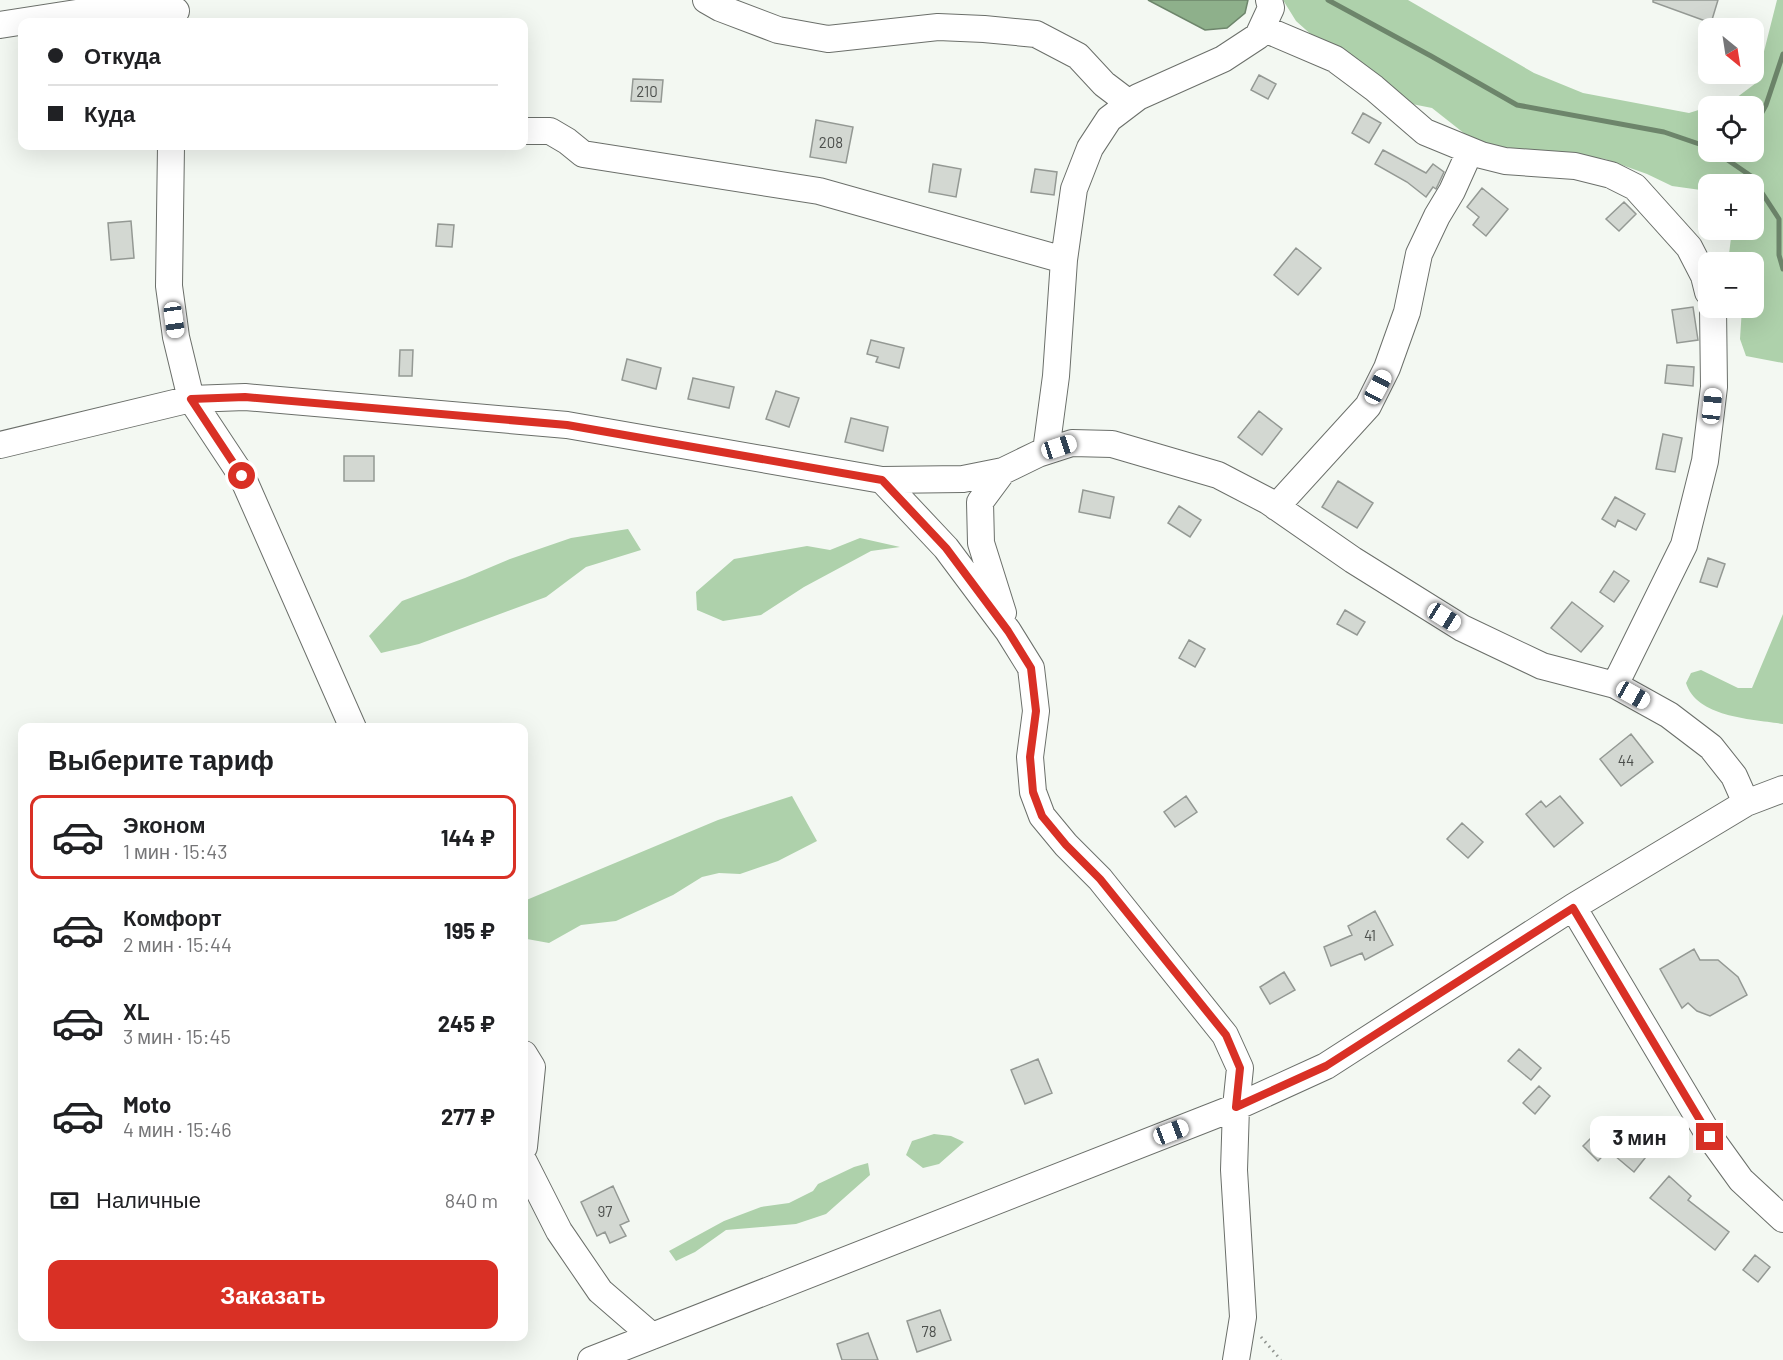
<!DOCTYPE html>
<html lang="ru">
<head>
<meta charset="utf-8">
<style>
  body { margin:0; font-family:Barlow,sans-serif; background:#f6f6f6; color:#202124; height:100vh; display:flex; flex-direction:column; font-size:22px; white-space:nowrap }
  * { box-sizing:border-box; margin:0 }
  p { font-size:20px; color:#757577 }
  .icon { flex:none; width:33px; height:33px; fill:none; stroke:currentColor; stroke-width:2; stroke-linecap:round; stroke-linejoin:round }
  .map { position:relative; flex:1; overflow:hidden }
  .side { position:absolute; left:18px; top:723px; width:510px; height:618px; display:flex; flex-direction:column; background:#fff; border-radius:12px; box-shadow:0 6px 24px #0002 }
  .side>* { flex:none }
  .top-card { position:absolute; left:18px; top:18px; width:510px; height:132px; border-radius:12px; box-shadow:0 6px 24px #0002; display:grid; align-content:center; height:132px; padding:0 30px; background:#fff }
  .needle { width:39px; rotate:150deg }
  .tools { position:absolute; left:1698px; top:18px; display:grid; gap:12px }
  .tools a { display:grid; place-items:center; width:66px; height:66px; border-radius:12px; background:#fff; box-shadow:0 6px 24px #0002; font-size:30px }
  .end { position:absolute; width:27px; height:27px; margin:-14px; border:8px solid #d93025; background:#fff; box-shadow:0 0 0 3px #fff }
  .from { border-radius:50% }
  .bubble { position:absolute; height:42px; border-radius:12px; background:#fff; box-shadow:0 6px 24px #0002; font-size:20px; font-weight:700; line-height:42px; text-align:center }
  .car { position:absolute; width:18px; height:36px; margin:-18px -9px; border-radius:8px; box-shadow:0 0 4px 2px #0007; background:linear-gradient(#fff 24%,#345 0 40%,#fff 0 76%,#345 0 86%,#fff 0) }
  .top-card b { display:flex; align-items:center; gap:21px; height:57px; font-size:22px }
  .top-card b+b { border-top:2px solid #e0e0e0 }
  .top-card i { width:15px; height:15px; background:#202124 }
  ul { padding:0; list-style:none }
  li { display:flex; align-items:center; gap:18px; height:84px; margin:0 12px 9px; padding:0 18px; border:3px solid transparent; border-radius:12px }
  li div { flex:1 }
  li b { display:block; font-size:22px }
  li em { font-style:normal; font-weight:700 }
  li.selected { border-color:#d93025 }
  li>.icon { width:54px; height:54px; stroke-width:1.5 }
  h2 { padding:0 30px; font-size:27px; line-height:72px }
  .pay { display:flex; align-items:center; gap:15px; height:66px; padding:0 30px; font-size:22px }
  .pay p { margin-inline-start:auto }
  .cta { display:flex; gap:12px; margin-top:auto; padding:12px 30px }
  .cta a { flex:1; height:69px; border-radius:12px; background:#d93025; color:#fff; font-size:24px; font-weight:700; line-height:69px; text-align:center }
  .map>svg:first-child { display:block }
  .forest { fill:#aed1ab }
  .water { fill:#8eb08b; stroke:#6d856b; stroke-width:1.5 }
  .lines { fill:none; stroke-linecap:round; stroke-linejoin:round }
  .stream { stroke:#6d856b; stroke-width:5 }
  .building { fill:#d3d8d2; stroke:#949994; stroke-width:1.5 }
  .minor-casing { stroke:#6b6f6a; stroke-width:28 }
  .path { stroke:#919590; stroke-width:3; stroke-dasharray:1.5 4.5; stroke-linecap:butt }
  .minor { stroke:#fff; stroke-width:26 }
  .route { stroke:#d93025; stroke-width:8 }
  .labels { text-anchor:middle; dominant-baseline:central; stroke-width:6; stroke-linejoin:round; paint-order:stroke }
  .number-label { font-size:15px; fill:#4c4f4c }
</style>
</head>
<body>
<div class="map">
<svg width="1783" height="1360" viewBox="0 0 1783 1360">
  <rect width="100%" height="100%" fill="#f3f8f2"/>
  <path class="forest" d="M 1283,0 L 1408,0 L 1534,73 L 1583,93 L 1689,113 L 1708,107 L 1708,152 L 1754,152 L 1754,106 L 1709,106 L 1736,98 L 1756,83 L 1777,0 L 1783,0 L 1783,363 L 1746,356 L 1740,339 L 1742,308 L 1754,308 L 1754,262 L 1728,262 L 1732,230 L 1754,230 L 1754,184 L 1708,184 L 1708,191 L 1672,186 L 1647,174 L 1605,159 L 1486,145 L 1465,134 L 1432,108 L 1412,104 L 1366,70 L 1324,46 L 1296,21 Z
    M 628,529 L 641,550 L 586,567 L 546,597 L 419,644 L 381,653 L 369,636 L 402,601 L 465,578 L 510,559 L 571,538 Z
    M 860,538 L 900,547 L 871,551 L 804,587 L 761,615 L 723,621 L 697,610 L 696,592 L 734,559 L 807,546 L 830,550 Z
    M 1783,614 L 1783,724 C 1753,719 1697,718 1686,683 L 1691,673 L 1701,670 L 1738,688 L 1752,688 Z
    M 792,796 L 817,841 L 778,861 L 740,874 L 719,873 L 702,877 L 673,895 L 616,921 L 581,925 L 549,943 L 527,939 L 524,935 L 524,901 L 718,820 Z
    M 934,1134 L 951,1136 L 964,1142 L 939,1164 L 923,1168 L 906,1155 L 912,1141 Z
    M 868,1163 L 870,1175 L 826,1214 L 796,1224 L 726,1230 L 695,1252 L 676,1261 L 669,1251 L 724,1221 L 761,1207 L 789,1203 L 813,1191 L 818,1184 L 854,1167 Z"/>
  <path class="water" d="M 1148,0 L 1248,0 L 1245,13 L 1227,28 L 1205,30 Z"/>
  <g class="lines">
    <path class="stream" d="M 1328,0 L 1431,56 L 1517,105 L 1664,132 L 1708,147
      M 1754,127 L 1766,105 L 1783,54
      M 1716,152 L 1751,176 L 1779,219 L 1779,255 L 1783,269
      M 1731,162 L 1738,152"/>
  </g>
  <path class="building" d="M 1653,0 L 1718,0 L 1711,23 L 1653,2 Z
    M 1259,75 L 1276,84 L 1268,99 L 1251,90 Z
    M 633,79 L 663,80 L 661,102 L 631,101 Z
    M 1363,113 L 1381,123 L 1369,143 L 1352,133 Z
    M 816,120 L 853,127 L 846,163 L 810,157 Z
    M 1383,150 L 1426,173 L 1433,164 L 1444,172 L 1436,189 L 1433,187 L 1426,197 L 1407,182 L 1375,164 Z
    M 933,164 L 961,169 L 956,197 L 929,192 Z
    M 1035,169 L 1057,172 L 1054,195 L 1031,192 Z
    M 1482,188 L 1508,209 L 1486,236 L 1473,225 L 1479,217 L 1467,207 Z
    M 1624,202 L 1636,214 L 1619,231 L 1606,219 Z
    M 131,221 L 134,258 L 111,260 L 108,223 Z
    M 438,224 L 454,225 L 452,247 L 436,246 Z
    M 1296,248 L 1321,268 L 1298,295 L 1274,275 Z
    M 1693,307 L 1698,340 L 1677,343 L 1672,310 Z
    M 871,340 L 904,348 L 899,368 L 876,362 L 878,357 L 867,354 Z
    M 400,350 L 413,350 L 412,376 L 399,376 Z
    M 627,359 L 661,368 L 656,389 L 622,380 Z
    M 1667,365 L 1694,367 L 1693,386 L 1665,383 Z
    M 693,378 L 734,387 L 729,408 L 688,399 Z
    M 776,391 L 799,398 L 789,427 L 766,419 Z
    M 1259,411 L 1282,429 L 1262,455 L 1238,437 Z
    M 851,418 L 888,427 L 883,451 L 845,442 Z
    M 1663,434 L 1682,438 L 1675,472 L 1656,469 Z
    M 344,456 L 374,456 L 374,481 L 344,481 Z
    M 1338,481 L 1373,503 L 1357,528 L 1322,507 Z
    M 1083,490 L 1114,497 L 1110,518 L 1079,512 Z
    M 1615,497 L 1645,514 L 1636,530 L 1618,520 L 1615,527 L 1602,519 Z
    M 1179,506 L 1201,520 L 1190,537 L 1168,523 Z
    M 1708,558 L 1725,564 L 1717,587 L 1700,582 Z
    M 1614,571 L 1629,581 L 1614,602 L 1600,592 Z
    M 1572,602 L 1603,626 L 1581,652 L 1551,628 Z
    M 1345,610 L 1365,622 L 1357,635 L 1337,624 Z
    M 1189,640 L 1205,649 L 1195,667 L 1179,658 Z
    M 1631,734 L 1653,762 L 1621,786 L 1600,759 Z
    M 1186,796 L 1197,812 L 1175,827 L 1164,812 Z
    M 1560,796 L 1583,823 L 1554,847 L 1526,814 L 1541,801 L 1546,807 Z
    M 1462,823 L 1483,842 L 1468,858 L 1447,839 Z
    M 1375,911 L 1393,945 L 1365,960 L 1362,953 L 1331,966 L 1324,947 L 1352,935 L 1348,926 Z
    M 1694,949 L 1700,960 L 1718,960 L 1738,977 L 1747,995 L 1710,1016 L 1697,1011 L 1688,1003 L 1682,1008 L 1660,969 Z
    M 1284,972 L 1295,990 L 1270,1004 L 1260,987 Z
    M 1519,1049 L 1541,1068 L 1531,1080 L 1508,1061 Z
    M 1038,1059 L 1052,1093 L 1025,1104 L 1011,1070 Z
    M 1539,1086 L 1550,1096 L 1535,1114 L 1523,1103 Z
    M 1601,1128 L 1615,1143 L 1598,1161 L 1583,1146 Z
    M 1626,1142 L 1645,1158 L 1634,1172 L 1615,1156 Z
    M 1669,1176 L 1691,1196 L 1688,1200 L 1729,1232 L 1715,1250 L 1650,1198 Z
    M 613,1186 L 629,1221 L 620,1225 L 626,1236 L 610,1243 L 605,1232 L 597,1236 L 581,1202 Z
    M 1755,1255 L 1770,1267 L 1758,1282 L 1743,1270 Z
    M 940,1310 L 951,1340 L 917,1352 L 907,1321 Z
    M 868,1333 L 878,1360 L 842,1360 L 837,1344 Z"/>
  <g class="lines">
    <defs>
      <path id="minor" d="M 706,0 L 720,8 L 778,30 L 828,39 L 938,27 L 984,29 L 1036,34 L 1078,56 L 1104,84 L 1129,103
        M 0,25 L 115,7 L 176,11
        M 1262,28 L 1335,59 L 1374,88 L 1425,132 L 1481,155 L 1505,161 L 1575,166 L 1611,175 L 1635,187 L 1689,247 L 1704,276 L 1708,292
        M 524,131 L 550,131 L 567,141 L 583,154 L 819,191 L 1064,260
        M 171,146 L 169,286 L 176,337 L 191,399 L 242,476 L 353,728
        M 0,445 L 191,399 L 245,397 L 567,425 L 882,480 L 963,479 L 1003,471 L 1038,454 L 1072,443 L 1112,444 L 1218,475 L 1268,501 L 1353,560 L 1462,628 L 1542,666 L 1615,685 L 1669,715 L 1711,747 L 1734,776 L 1746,803
        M 1046,451 L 1056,376 L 1064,260 L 1074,189 L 1090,148 L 1109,119 L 1138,97 L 1223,59 L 1258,36 L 1271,8 L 1269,0
        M 1003,471 L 980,502 L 981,543 L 1003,613
        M 882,480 L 946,548 L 1008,631 L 1031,668 L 1036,711 L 1030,757 L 1033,792 L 1042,816 L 1066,845 L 1100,879 L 1225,1035 L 1240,1068 L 1236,1107 L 1234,1170 L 1243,1317 L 1236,1360
        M 1276,507 L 1368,406 L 1387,368 L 1407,312 L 1419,254 L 1437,216 L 1452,191 L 1470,151
        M 1615,685 L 1684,545 L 1705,461 L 1714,387 L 1713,308
        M 1573,907 L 1710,1137 L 1741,1180 L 1783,1219
        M 524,1054 L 532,1067 L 524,1147
        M 524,1162 L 559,1231 L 600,1291 L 652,1336
        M 591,1360 L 1236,1107 L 1326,1066 L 1573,907 L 1746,803 L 1783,789"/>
    </defs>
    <use href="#minor" class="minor-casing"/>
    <path class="path" d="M 1261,1337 L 1281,1360"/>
    <use href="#minor" class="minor"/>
  </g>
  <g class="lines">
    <path class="route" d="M 242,476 L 191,399 L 245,397 L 567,425 L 882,480 L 946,548 L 1008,631 L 1031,668 L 1036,711 L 1030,757 L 1033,792 L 1042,816 L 1066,845 L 1100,879 L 1226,1035 L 1240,1068 L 1236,1107 L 1326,1066 L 1573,908 L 1710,1137"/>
  </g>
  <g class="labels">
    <g class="number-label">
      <text x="647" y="91">210</text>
      <text x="831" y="142">208</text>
      <text x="1626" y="760">44</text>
      <text x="1370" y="935">41</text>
      <text x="605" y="1211">97</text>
      <text x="929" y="1331">78</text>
    </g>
  </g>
</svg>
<div class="tools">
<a><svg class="needle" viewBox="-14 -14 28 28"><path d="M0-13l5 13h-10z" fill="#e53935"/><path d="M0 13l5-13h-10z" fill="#757577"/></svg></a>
<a><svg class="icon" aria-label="locate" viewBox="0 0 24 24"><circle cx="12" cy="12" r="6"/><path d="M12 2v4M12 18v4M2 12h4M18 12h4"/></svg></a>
<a>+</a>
<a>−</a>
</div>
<i class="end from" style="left:242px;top:476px"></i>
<i class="end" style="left:1710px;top:1137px"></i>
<div class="bubble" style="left:1590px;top:1116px;width:99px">3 мин</div>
<i class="car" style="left:174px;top:320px;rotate:172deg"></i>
<i class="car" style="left:1378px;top:387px;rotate:28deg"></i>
<i class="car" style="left:1712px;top:406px;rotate:6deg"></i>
<i class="car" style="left:1059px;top:447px;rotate:72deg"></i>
<i class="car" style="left:1444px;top:617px;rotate:122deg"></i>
<i class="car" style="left:1633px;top:695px;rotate:119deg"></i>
<i class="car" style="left:1171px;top:1132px;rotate:69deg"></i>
<div class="top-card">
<b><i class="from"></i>Откуда</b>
<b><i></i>Куда</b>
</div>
<section class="side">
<h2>Выберите тариф</h2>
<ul>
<li class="selected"><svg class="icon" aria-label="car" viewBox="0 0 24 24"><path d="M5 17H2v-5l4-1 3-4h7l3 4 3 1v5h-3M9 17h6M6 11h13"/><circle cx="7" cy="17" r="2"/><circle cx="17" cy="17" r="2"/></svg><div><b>Эконом</b><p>1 мин · 15:43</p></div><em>144 ₽</em></li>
<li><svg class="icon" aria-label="car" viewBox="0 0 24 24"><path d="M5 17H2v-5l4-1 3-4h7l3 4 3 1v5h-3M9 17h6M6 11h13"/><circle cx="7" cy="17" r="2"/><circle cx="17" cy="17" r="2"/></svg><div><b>Комфорт</b><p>2 мин · 15:44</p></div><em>195 ₽</em></li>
<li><svg class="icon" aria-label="car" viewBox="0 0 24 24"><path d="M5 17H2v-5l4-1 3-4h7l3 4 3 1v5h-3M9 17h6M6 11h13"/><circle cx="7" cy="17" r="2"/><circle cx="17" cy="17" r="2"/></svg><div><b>XL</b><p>3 мин · 15:45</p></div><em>245 ₽</em></li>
<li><svg class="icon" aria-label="car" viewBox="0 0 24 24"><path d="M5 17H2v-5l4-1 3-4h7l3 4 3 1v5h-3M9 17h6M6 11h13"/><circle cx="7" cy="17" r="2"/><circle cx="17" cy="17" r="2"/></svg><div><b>Moto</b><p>4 мин · 15:46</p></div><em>277 ₽</em></li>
</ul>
<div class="pay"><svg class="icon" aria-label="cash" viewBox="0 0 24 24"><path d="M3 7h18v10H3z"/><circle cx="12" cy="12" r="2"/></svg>Наличные<p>840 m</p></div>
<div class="cta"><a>Заказать</a></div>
</section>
</div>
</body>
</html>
